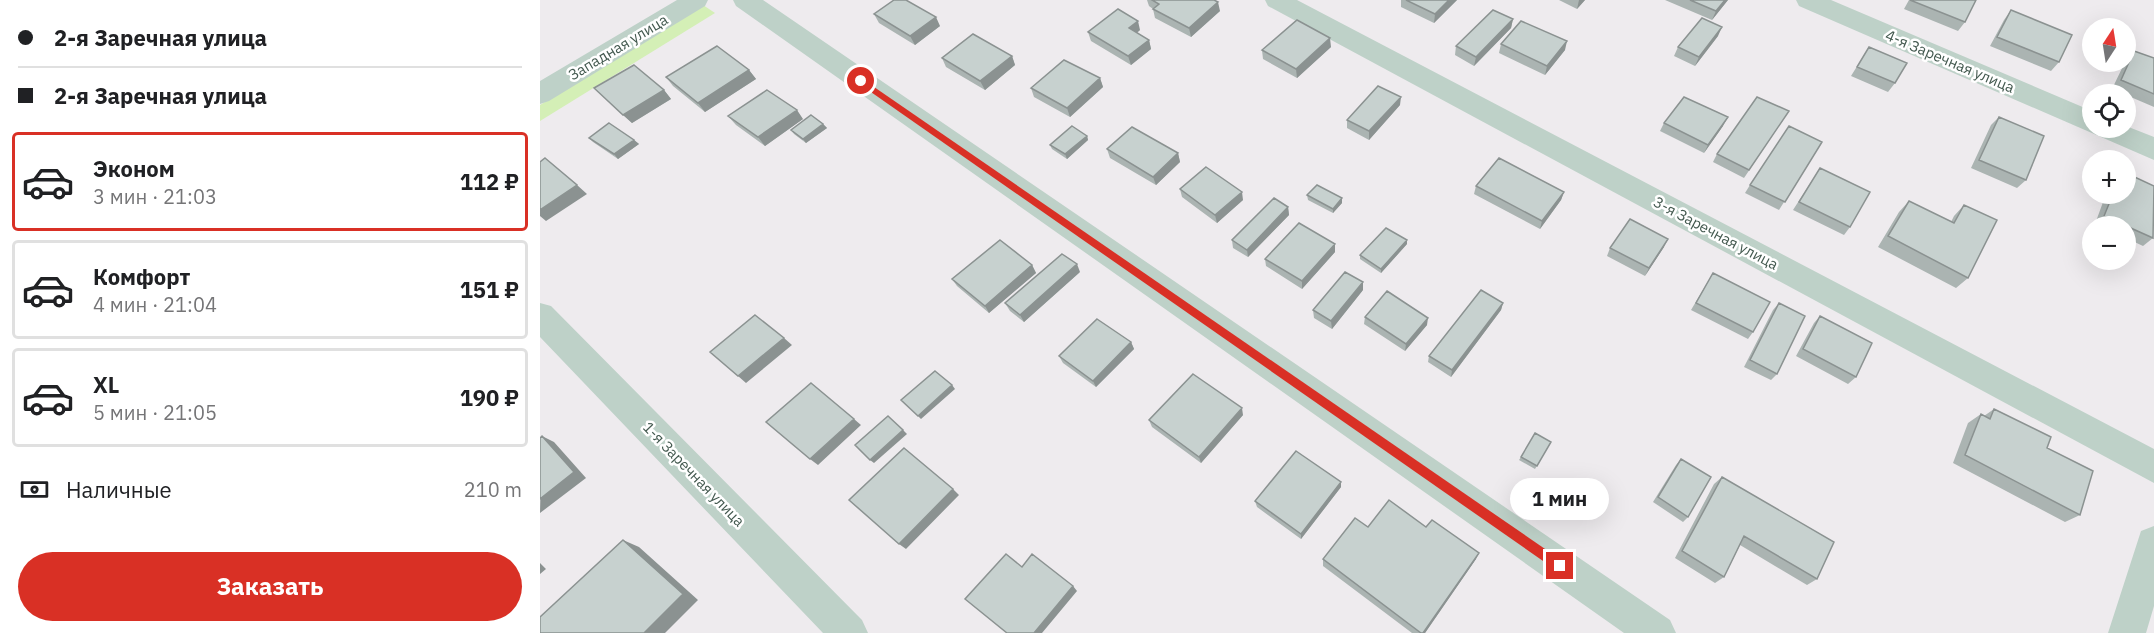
<!DOCTYPE html>
<html lang="ru">
<head>
<meta charset="utf-8">
<style>
  body { margin:0; font-family:"IBM Plex Sans",sans-serif; background:#f2f2f2; color:#202124; height:100vh; display:flex; flex-direction:column; font-size:22px; white-space:nowrap }
  * { box-sizing:border-box; margin:0 }
  p { font-size:20px; color:#757577 }
  .icon { flex:none; width:33px; height:33px; fill:none; stroke:currentColor; stroke-width:2; stroke-linecap:round; stroke-linejoin:round }
  .map { position:relative; flex:1; overflow:hidden }
  .side { display:flex; flex-direction:column; background:#fff; width:540px }
  .side>* { flex:none }
  .top-card { display:grid; align-content:center; height:132px; padding:0 18px; background:#fff }
  .needle { width:39px; rotate:12deg }
  .controls { position:absolute; left:1542px; top:18px; display:grid; gap:12px }
  .controls a { display:grid; place-items:center; width:54px; height:54px; border-radius:50%; background:#fff; box-shadow:0 6px 24px #0002; font-size:30px }
  .end { position:absolute; width:27px; height:27px; margin:-14px; border:8px solid #d93025; background:#fff; box-shadow:0 0 0 3px #fff }
  .from { border-radius:50% }
  .bubble { position:absolute; height:42px; border-radius:21px; background:#fff; box-shadow:0 6px 24px #0002; font-size:20px; font-weight:700; line-height:42px; text-align:center }
  .top-card b { display:flex; align-items:center; gap:21px; height:57px; font-size:22px }
  .top-card b+b { border-top:2px solid #e0e0e0 }
  .top-card i { width:15px; height:15px; background:#202124 }
  ul { padding:0; list-style:none }
  li { display:flex; align-items:center; gap:18px; height:99px; margin:0 12px 9px; padding:0 6px; border:3px solid #e0e0e0; border-radius:6px }
  li div { flex:1 }
  li b { display:block; font-size:22px }
  li em { font-style:normal; font-weight:700 }
  li.on { border-color:#d93025 }
  li>.icon { width:54px; height:54px; stroke-width:1.5 }
  .pay { display:flex; align-items:center; gap:15px; height:66px; padding:0 18px; font-size:22px }
  .pay p { margin-inline-start:auto }
  .action { display:flex; gap:12px; margin-top:auto; padding:12px 18px }
  .action a { flex:1; height:69px; border-radius:36px; background:#d93025; color:#fff; font-size:24px; font-weight:700; line-height:69px; text-align:center }
  main { display:flex; flex:1; min-height:0 }
  .map>svg:first-child { display:block }
  .green { fill:#d4efb6 }
  .lines { fill:none; stroke-linecap:round; stroke-linejoin:round }
  .minor { fill:#bed1c8; fill-rule:evenodd }
  .wall { fill:#abb4b2 }
  .shaded-wall { fill:#8b9291 }
  .building { fill:#c7d1cf; stroke:#8b9291; stroke-width:1.5 }
  .route { fill:#d93025 }
  .labels { text-anchor:middle; dominant-baseline:central; stroke-width:5; stroke-linejoin:round; paint-order:stroke }
  .street-label { font-size:15px; fill:#43594f; stroke:#fff }
</style>
</head>
<body>
<main>
<section class="side">
<div class="top-card">
<b><i class="from"></i>2-я Заречная улица</b>
<b><i></i>2-я Заречная улица</b>
</div>
<ul>
<li class="on"><svg class="icon" aria-label="car" viewBox="0 0 24 24"><path d="M5 17H2v-5l4-1 3-4h7l3 4 3 1v5h-3M9 17h6M6 11h13"/><circle cx="7" cy="17" r="2"/><circle cx="17" cy="17" r="2"/></svg><div><b>Эконом</b><p>3 мин · 21:03</p></div><em>112 ₽</em></li>
<li><svg class="icon" aria-label="car" viewBox="0 0 24 24"><path d="M5 17H2v-5l4-1 3-4h7l3 4 3 1v5h-3M9 17h6M6 11h13"/><circle cx="7" cy="17" r="2"/><circle cx="17" cy="17" r="2"/></svg><div><b>Комфорт</b><p>4 мин · 21:04</p></div><em>151 ₽</em></li>
<li><svg class="icon" aria-label="car" viewBox="0 0 24 24"><path d="M5 17H2v-5l4-1 3-4h7l3 4 3 1v5h-3M9 17h6M6 11h13"/><circle cx="7" cy="17" r="2"/><circle cx="17" cy="17" r="2"/></svg><div><b>XL</b><p>5 мин · 21:05</p></div><em>190 ₽</em></li>
</ul>
<div class="pay"><svg class="icon" aria-label="cash" viewBox="0 0 24 24"><path d="M3 7h18v10H3z"/><circle cx="12" cy="12" r="2"/></svg>Наличные<p>210 m</p></div>
<div class="action"><a>Заказать</a></div>
</section>
<div class="map">
<svg width="1614" height="633" viewBox="0 0 1614 633">
  <rect width="100%" height="100%" fill="#eeebee"/>
  <path class="green" d="M 163,5 L 175,13 L 0,121 L 0,105 Z"/>
  <g class="lines">
    <path class="minor" d="M 137,0 L 168,0 L 165,6 L 9,101 L 0,104 L 0,81 Z
      M 193,0 L 223,0 L 1130,620 L 1136,633 L 1084,633 L 196,6 Z
      M 725,0 L 757,0 L 1614,449 L 1614,483 L 728,6 Z
      M 1256,0 L 1291,0 L 1552,111 L 1552,128 L 1586,128 L 1586,126 L 1614,137 L 1614,160 L 1259,6 Z
      M 0,303 L 11,306 L 322,620 L 328,633 L 283,633 L 0,337 Z
      M 1614,526 L 1614,606 L 1606,633 L 1568,633 L 1601,531 Z"/>
  </g>
  <path class="wall" d="M 607,0 L 612,0 L 680,11 L 651,37 L 615,18 L 613,9 L 609,6 Z
    M 861,0 L 917,0 L 894,23 L 861,7 Z
    M 1019,0 L 1045,0 L 1037,9 Z
    M 1125,0 L 1188,0 L 1172,20 Z
    M 1369,0 L 1436,0 L 1425,22 L 1418,31 L 1364,9 Z
    M 1471,10 L 1519,62 L 1511,71 L 1450,46 L 1464,20 Z
    M 334,14 L 400,26 L 375,45 L 339,23 Z
    M 973,19 L 971,28 L 934,66 L 915,55 L 916,46 Z
    M 600,30 L 597,33 L 609,40 L 611,49 L 591,65 L 551,41 L 548,32 Z
    M 1178,36 L 1155,66 L 1134,56 L 1138,47 Z
    M 961,44 L 1025,50 L 1005,75 L 959,53 Z
    M 791,47 L 757,78 L 723,59 L 722,50 Z
    M 1329,47 L 1355,83 L 1348,92 L 1311,76 Z
    M 1594,51 L 1614,58 L 1614,107 L 1572,89 L 1586,60 Z
    M 472,56 L 475,65 L 445,90 L 406,67 L 402,58 Z
    M 209,70 L 216,79 L 165,112 L 133,86 L 126,77 Z
    M 560,78 L 563,87 L 530,117 L 494,97 L 491,88 Z
    M 54,88 L 124,90 L 131,99 L 92,123 Z
    M 860,105 L 829,140 L 807,128 L 807,120 Z
    M 188,116 L 263,119 L 225,146 L 196,125 Z
    M 1459,117 L 1486,180 L 1477,188 L 1431,168 L 1451,125 Z
    M 1243,120 L 1204,178 L 1173,162 L 1177,154 Z
    M 1124,123 L 1183,126 L 1164,153 L 1120,131 Z
    M 283,124 L 287,128 L 266,143 L 254,134 L 251,130 Z
    M 547,136 L 548,140 L 527,159 L 512,149 L 510,145 Z
    M 49,138 L 94,140 L 99,144 L 78,159 L 53,142 Z
    M 1282,142 L 1239,210 L 1205,193 L 1210,185 Z
    M 567,149 L 638,153 L 640,162 L 616,185 L 570,158 Z
    M 1280,168 L 1310,227 L 1304,235 L 1253,210 Z
    M 936,186 L 1024,192 L 1021,200 L 1000,229 L 934,194 Z
    M 640,189 L 703,200 L 677,223 L 642,197 Z
    M 1566,194 L 1586,194 L 1613,238 L 1603,246 L 1586,238 L 1586,226 L 1561,226 L 1555,224 Z
    M 767,195 L 802,203 L 793,213 L 768,200 Z
    M 1369,201 L 1411,222 L 1414,216 L 1424,205 L 1428,278 L 1416,288 L 1338,247 L 1359,212 Z
    M 748,207 L 749,215 L 708,257 L 693,248 L 692,240 Z
    M 867,244 L 841,273 L 820,259 L 820,255 Z
    M 1124,247 L 1105,276 L 1067,256 L 1070,248 Z
    M 795,252 L 762,289 L 726,266 L 725,259 Z
    M 492,265 L 496,273 L 449,313 L 417,286 L 412,279 Z
    M 540,272 L 484,322 L 470,311 L 465,303 Z
    M 1173,273 L 1213,332 L 1208,339 L 1151,310 Z
    M 823,290 L 792,329 L 774,318 L 773,310 Z
    M 963,303 L 961,310 L 911,377 L 888,362 L 889,356 Z
    M 1239,303 L 1237,374 L 1231,380 L 1204,367 L 1233,310 Z
    M 1280,316 L 1316,377 L 1308,384 L 1256,356 L 1274,323 Z
    M 825,317 L 887,325 L 865,351 L 824,324 Z
    M 591,342 L 594,349 L 556,387 L 523,363 L 519,356 Z
    M 1454,409 L 1507,448 L 1540,515 L 1525,522 L 1413,463 L 1428,423 L 1441,414 L 1444,416 Z
    M 703,415 L 661,463 L 612,427 L 609,420 Z
    M 1011,442 L 995,469 L 979,460 L 981,457 Z
    M 1141,459 L 1148,517 L 1143,522 L 1113,502 L 1136,465 Z
    M 1182,477 L 1277,579 L 1267,585 L 1200,545 L 1184,577 L 1175,583 L 1135,558 L 1174,484 Z
    M 801,482 L 801,487 L 761,539 L 717,507 L 715,501 Z
    M 828,527 L 886,527 L 936,559 L 885,633 L 872,633 L 783,566 L 783,559 Z"/>
  <path class="shaded-wall" d="M 909,0 L 917,0 L 894,23 L 895,14 Z
    M 1039,0 L 1045,0 L 1037,9 Z
    M 1185,0 L 1188,0 L 1172,20 L 1176,11 Z
    M 678,2 L 680,11 L 651,37 L 649,28 Z
    M 396,17 L 400,26 L 375,45 L 370,36 Z
    M 973,19 L 971,28 L 934,66 L 936,57 Z
    M 598,21 L 600,30 L 591,37 L 589,28 Z
    M 1182,27 L 1178,36 L 1155,66 L 1159,57 Z
    M 790,38 L 791,47 L 757,78 L 756,69 Z
    M 609,40 L 611,49 L 591,65 L 588,56 Z
    M 1027,41 L 1025,50 L 1005,75 L 1007,66 Z
    M 472,56 L 475,65 L 445,90 L 440,81 Z
    M 209,70 L 216,79 L 165,112 L 158,103 Z
    M 560,78 L 563,87 L 530,117 L 527,108 Z
    M 124,90 L 131,99 L 92,123 L 83,115 Z
    M 861,97 L 860,105 L 829,140 L 829,131 Z
    M 257,110 L 263,119 L 225,146 L 218,137 Z
    M 1188,117 L 1183,126 L 1164,153 L 1168,145 Z
    M 283,124 L 287,128 L 266,143 L 263,139 Z
    M 547,136 L 548,140 L 527,159 L 525,154 Z
    M 94,140 L 99,144 L 78,159 L 74,154 Z
    M 638,153 L 640,162 L 616,185 L 613,177 Z
    M 37,185 L 47,194 L 6,221 L 0,216 L 0,210 Z
    M 702,192 L 703,200 L 677,223 L 675,215 Z
    M 1024,192 L 1021,200 L 1000,229 L 1002,221 Z
    M 802,198 L 802,203 L 793,213 L 793,209 Z
    M 748,207 L 749,215 L 708,257 L 707,250 Z
    M 1128,239 L 1124,247 L 1105,276 L 1109,268 Z
    M 867,240 L 867,244 L 841,273 L 841,269 Z
    M 795,244 L 795,252 L 762,289 L 762,281 Z
    M 537,264 L 540,272 L 484,322 L 480,315 Z
    M 492,265 L 496,273 L 449,313 L 445,306 Z
    M 823,282 L 823,290 L 792,329 L 791,321 Z
    M 963,303 L 961,310 L 911,377 L 912,370 Z
    M 888,318 L 887,325 L 865,351 L 866,344 Z
    M 244,338 L 252,345 L 206,383 L 198,376 Z
    M 591,342 L 594,349 L 556,387 L 553,381 Z
    M 412,385 L 415,389 L 381,419 L 378,416 Z
    M 702,408 L 703,415 L 661,463 L 659,457 Z
    M 314,419 L 321,425 L 278,465 L 270,459 Z
    M 363,430 L 367,434 L 334,463 L 330,460 Z
    M 2,436 L 14,442 L 46,478 L 0,513 Z
    M 801,482 L 801,487 L 761,539 L 761,534 Z
    M 413,489 L 419,495 L 366,549 L 359,544 Z
    M 83,540 L 99,547 L 158,600 L 125,633 L 104,633 Z
    M 939,553 L 936,559 L 885,633 L 883,633 Z
    M 0,563 L 6,569 L 0,574 Z
    M 533,586 L 537,591 L 502,633 L 494,633 Z"/>
  <path class="building" d="M 354,0 L 366,0 L 396,17 L 370,36 L 334,14 Z
    M 612,0 L 674,0 L 678,2 L 649,28 L 613,9 L 619,4 Z
    M 866,0 L 909,0 L 895,14 Z
    M 1150,0 L 1185,0 L 1176,11 Z
    M 1370,0 L 1436,0 L 1425,22 Z
    M 578,9 L 598,21 L 589,28 L 609,40 L 588,56 L 548,32 Z
    M 953,10 L 973,19 L 936,57 L 916,46 Z
    M 1471,10 L 1532,35 L 1519,62 L 1457,37 Z
    M 1162,18 L 1182,27 L 1159,57 L 1138,47 Z
    M 757,20 L 790,38 L 756,69 L 722,50 Z
    M 981,21 L 1027,41 L 1007,66 L 961,44 Z
    M 433,34 L 472,56 L 440,81 L 402,58 Z
    M 177,46 L 209,70 L 158,103 L 126,77 Z
    M 1329,47 L 1367,63 L 1355,83 L 1317,67 Z
    M 1594,51 L 1614,58 L 1614,94 L 1581,80 Z
    M 524,60 L 560,78 L 527,108 L 491,88 Z
    M 94,65 L 124,90 L 83,115 L 54,88 Z
    M 838,86 L 861,97 L 829,131 L 807,120 Z
    M 227,90 L 257,110 L 218,137 L 188,116 Z
    M 1144,97 L 1188,117 L 1168,145 L 1124,123 Z
    M 1217,97 L 1249,111 L 1209,170 L 1177,154 Z
    M 271,115 L 283,124 L 263,139 L 251,130 Z
    M 1459,117 L 1504,136 L 1486,180 L 1439,160 Z
    M 69,123 L 94,140 L 74,154 L 49,138 Z
    M 532,126 L 547,136 L 525,154 L 510,145 Z
    M 1249,126 L 1282,142 L 1245,202 L 1210,185 Z
    M 592,127 L 638,153 L 613,177 L 567,149 Z
    M 5,158 L 37,185 L 0,210 L 0,162 Z
    M 959,158 L 1024,192 L 1002,221 L 936,186 Z
    M 666,167 L 702,192 L 675,215 L 640,189 Z
    M 1280,168 L 1330,192 L 1310,227 L 1259,202 Z
    M 1586,173 L 1614,186 L 1613,238 L 1564,216 L 1573,194 L 1586,194 Z
    M 777,185 L 802,198 L 793,209 L 767,195 Z
    M 734,198 L 748,207 L 707,250 L 692,240 Z
    M 1369,201 L 1414,223 L 1424,205 L 1457,220 L 1428,278 L 1348,236 Z
    M 1090,219 L 1128,239 L 1109,268 L 1070,248 Z
    M 759,223 L 795,244 L 762,281 L 725,259 Z
    M 846,228 L 867,240 L 841,269 L 820,255 Z
    M 460,240 L 492,265 L 445,306 L 412,279 Z
    M 522,254 L 537,264 L 480,315 L 465,303 Z
    M 805,272 L 823,282 L 791,321 L 773,310 Z
    M 1173,273 L 1230,302 L 1213,332 L 1156,303 Z
    M 941,290 L 963,303 L 912,370 L 889,356 Z
    M 847,291 L 888,318 L 866,344 L 825,317 Z
    M 1239,303 L 1265,316 L 1237,374 L 1210,360 Z
    M 215,315 L 244,338 L 198,376 L 170,352 Z
    M 1280,316 L 1332,343 L 1316,377 L 1263,349 Z
    M 557,319 L 591,342 L 553,381 L 519,356 Z
    M 395,371 L 412,385 L 378,416 L 361,400 Z
    M 653,374 L 702,408 L 659,457 L 609,420 Z
    M 271,383 L 314,419 L 270,459 L 226,422 Z
    M 1454,409 L 1511,437 L 1507,448 L 1553,471 L 1540,515 L 1425,455 L 1441,414 L 1450,419 Z
    M 348,416 L 363,430 L 330,460 L 315,445 Z
    M 995,433 L 1011,442 L 997,466 L 981,457 Z
    M 2,436 L 34,472 L 0,499 L 0,438 Z
    M 364,448 L 413,489 L 359,544 L 309,500 Z
    M 756,451 L 801,482 L 761,534 L 715,501 Z
    M 1141,459 L 1171,477 L 1148,517 L 1118,497 Z
    M 1182,477 L 1294,542 L 1277,579 L 1204,536 L 1184,577 L 1142,551 Z
    M 849,500 L 886,527 L 892,520 L 939,553 L 883,633 L 881,633 L 783,559 L 815,518 L 828,527 Z
    M 83,540 L 143,594 L 104,633 L 0,633 L 0,617 Z
    M 466,554 L 482,567 L 492,554 L 533,586 L 494,633 L 467,633 L 425,599 Z"/>
  <path class="route" d="M 321,78 L 1024,562 L 1024,570 L 1016,570 L 318,83 L 318,79 Z"/>
  <g class="labels">
    <g class="street-label">
      <text transform="translate(78 47) rotate(-31)">Западная улица</text>
      <text transform="translate(1410 61) rotate(23)">4-я Заречная улица</text>
      <text transform="translate(1176 233) rotate(28)">3-я Заречная улица</text>
      <text transform="translate(154 474) rotate(46)">1-я Заречная улица</text>
    </g>
  </g>
</svg>
<div class="controls">
<a><svg class="needle" viewBox="-14 -14 28 28"><path d="M0-13l5 13h-10z" fill="#e53935"/><path d="M0 13l5-13h-10z" fill="#757577"/></svg></a>
<a><svg class="icon" aria-label="locate" viewBox="0 0 24 24"><circle cx="12" cy="12" r="6"/><path d="M12 2v4M12 18v4M2 12h4M18 12h4"/></svg></a>
<a>+</a>
<a>−</a>
</div>
<i class="end from" style="left:321px;top:81px"></i>
<i class="end" style="left:1020px;top:566px"></i>
<div class="bubble" style="left:970px;top:478px;width:99px">1 мин</div>
</div>
</main>
</body>
</html>
